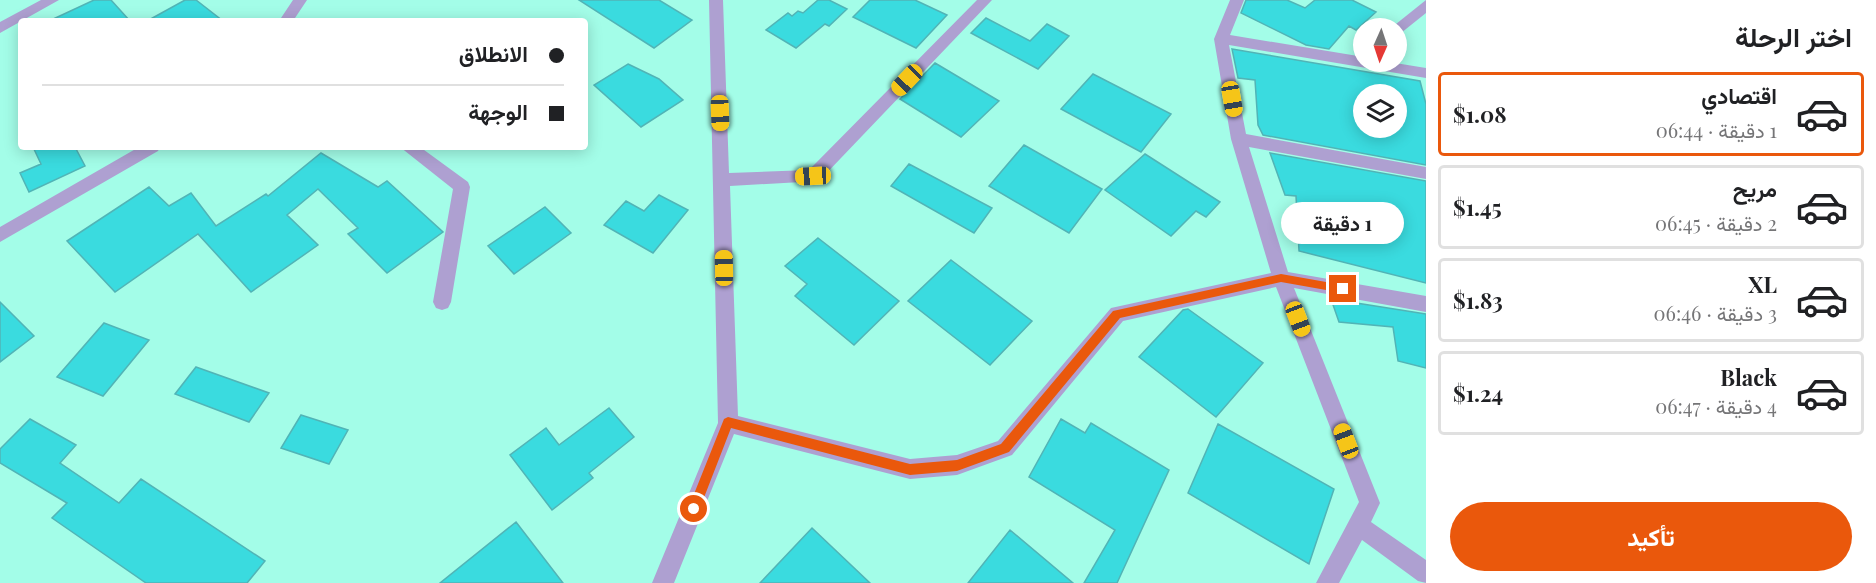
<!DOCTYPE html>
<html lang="ar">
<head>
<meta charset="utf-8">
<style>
  body { margin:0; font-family:"Playfair Display",Vazirmatn,serif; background:#f6f6f6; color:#202124; direction:rtl; height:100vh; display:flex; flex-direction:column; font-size:22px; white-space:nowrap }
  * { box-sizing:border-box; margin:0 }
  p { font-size:20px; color:#757577 }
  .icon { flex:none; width:33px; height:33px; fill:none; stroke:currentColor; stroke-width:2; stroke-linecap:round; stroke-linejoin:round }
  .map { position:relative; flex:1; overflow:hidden; direction:ltr }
  .sheet { display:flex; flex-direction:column; background:#fff; width:450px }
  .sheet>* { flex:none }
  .banner { position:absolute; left:18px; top:18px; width:570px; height:132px; border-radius:6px; box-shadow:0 3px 15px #0003; direction:rtl; display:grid; align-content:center; height:132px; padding:0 24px; background:#fff }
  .needle { width:39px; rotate:183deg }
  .tools { position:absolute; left:1353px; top:18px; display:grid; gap:12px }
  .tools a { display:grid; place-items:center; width:54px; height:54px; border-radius:50%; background:#fff; box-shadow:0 3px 15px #0003; font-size:30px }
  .end { position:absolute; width:27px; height:27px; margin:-14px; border:8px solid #ea580c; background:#fff; box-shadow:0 0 0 3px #fff }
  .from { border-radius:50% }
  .bubble { position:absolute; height:42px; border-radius:21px; background:#fff; box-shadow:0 3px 15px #0003; font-size:20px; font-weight:700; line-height:42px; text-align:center; direction:rtl }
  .car { position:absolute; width:18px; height:36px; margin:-18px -9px; border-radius:8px; box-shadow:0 0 4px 2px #0007; background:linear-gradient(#f5c518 24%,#345 0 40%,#f5c518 0 76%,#345 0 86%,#f5c518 0) }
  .banner b { display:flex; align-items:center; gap:21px; height:57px; font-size:22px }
  .banner b+b { border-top:2px solid #e0e0e0 }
  .banner i { width:15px; height:15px; background:#202124 }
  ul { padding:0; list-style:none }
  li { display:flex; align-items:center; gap:18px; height:84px; margin:0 12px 9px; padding:0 12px; border:3px solid #e0e0e0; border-radius:6px }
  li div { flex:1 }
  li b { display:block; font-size:22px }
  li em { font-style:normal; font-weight:700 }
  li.active { border-color:#ea580c }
  li>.icon { width:54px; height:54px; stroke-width:1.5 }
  h2 { padding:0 24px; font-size:27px; line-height:72px }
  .button { display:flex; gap:12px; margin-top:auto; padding:12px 24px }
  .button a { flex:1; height:69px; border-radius:36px; background:#ea580c; color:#fff; font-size:24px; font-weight:700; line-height:69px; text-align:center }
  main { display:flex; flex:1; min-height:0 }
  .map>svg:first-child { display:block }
  .building { fill:#3adbdf; stroke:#51b4b6; stroke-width:1.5; fill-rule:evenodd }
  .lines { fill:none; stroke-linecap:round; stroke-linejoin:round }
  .minor { fill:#aea0d1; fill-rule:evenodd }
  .route { fill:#ea580c }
</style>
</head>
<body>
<main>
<section class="sheet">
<h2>اختر الرحلة</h2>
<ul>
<li class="active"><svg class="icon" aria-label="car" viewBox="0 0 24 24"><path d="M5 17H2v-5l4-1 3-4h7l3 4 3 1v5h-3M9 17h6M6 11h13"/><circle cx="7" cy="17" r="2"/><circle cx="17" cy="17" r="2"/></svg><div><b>اقتصادي</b><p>1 دقيقة · 06:44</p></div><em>$1.08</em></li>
<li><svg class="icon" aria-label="car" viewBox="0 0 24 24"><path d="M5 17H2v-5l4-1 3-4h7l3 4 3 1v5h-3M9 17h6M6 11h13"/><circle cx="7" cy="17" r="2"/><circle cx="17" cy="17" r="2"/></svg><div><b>مريح</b><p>2 دقيقة · 06:45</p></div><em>$1.45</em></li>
<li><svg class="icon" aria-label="car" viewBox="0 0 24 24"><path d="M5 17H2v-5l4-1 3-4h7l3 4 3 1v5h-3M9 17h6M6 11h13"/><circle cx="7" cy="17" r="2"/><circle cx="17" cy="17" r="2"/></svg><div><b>XL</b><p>3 دقيقة · 06:46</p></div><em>$1.83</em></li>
<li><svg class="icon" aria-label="car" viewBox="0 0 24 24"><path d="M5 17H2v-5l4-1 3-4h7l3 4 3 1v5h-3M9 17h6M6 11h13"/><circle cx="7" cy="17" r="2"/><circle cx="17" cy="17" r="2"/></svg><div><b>Black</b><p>4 دقيقة · 06:47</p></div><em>$1.24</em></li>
</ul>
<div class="button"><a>تأكيد</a></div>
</section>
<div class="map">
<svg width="1426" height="583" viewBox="0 0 1426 583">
  <rect width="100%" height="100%" fill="#a3fde8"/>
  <path class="building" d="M 94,0 L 111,0 L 130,21 L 49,21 Z
    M 185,0 L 196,0 L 223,21 L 147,21 Z
    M 579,0 L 659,0 L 692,20 L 654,48 Z
    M 818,0 L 829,0 L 847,9 L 829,26 L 825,24 L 796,48 L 766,30 L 788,13 L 792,16 L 798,11 L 803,13 Z
    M 870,0 L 915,0 L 947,15 L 916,48 L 853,17 Z
    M 1246,0 L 1287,0 L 1305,8 L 1315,0 L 1352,0 L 1376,12 L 1356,30 L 1349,26 L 1329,49 L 1306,45 L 1241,13 Z
    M 986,18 L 1030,41 L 1047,24 L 1069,36 L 1038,69 L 971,33 Z
    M 1232,49 L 1420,81 L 1426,104 L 1426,165 L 1263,135 L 1258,125 L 1255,80 L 1238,78 ZM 1364,94 L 1396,94 L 1396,128 L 1364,128 Z
    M 935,63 L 999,101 L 961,137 L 900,99 Z
    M 628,64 L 659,79 L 683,100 L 641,127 L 594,85 Z
    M 1093,74 L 1171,114 L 1141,152 L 1061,109 Z
    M 1024,145 L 1102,189 L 1069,233 L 989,186 Z
    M 33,147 L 75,147 L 85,166 L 29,192 L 20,173 L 41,164 Z
    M 321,153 L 378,187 L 387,181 L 443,232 L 387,273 L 348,234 L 358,228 L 318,189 L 287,215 L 318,245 L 251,292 L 198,234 L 115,292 L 67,241 L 149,187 L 169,206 L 191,193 L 216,226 L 266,194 L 268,196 Z
    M 1270,153 L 1426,181 L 1426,283 L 1299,251 L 1296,196 L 1285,195 Z
    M 1145,154 L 1220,202 L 1206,217 L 1196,211 L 1171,236 L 1105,190 Z
    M 909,164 L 992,208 L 974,233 L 891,186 Z
    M 659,195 L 688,210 L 653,253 L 604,225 L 626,201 L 644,211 Z
    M 545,207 L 571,233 L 514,274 L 488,246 Z
    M 818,238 L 899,301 L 854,345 L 795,296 L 807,284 L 785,266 Z
    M 951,260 L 1032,321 L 990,365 L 908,301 Z
    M 1331,299 L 1426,314 L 1426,368 L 1398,361 L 1393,327 L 1339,322 Z
    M 0,302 L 34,336 L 0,362 Z
    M 1188,309 L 1263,363 L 1216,417 L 1139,357 L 1183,310 Z
    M 104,323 L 149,340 L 103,396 L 57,377 Z
    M 196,367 L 269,393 L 249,422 L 175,394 Z
    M 609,408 L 634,437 L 589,473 L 593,478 L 552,510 L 510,455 L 546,428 L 559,445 Z
    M 301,415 L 348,430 L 329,464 L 281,448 Z
    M 30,419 L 76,445 L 60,463 L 119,503 L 141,479 L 265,561 L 247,583 L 146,583 L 52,518 L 67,503 L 0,463 L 0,449 Z
    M 1061,419 L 1085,433 L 1091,423 L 1169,470 L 1117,583 L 1084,583 L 1115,530 L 1029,477 Z
    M 1218,424 L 1334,489 L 1309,564 L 1188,493 Z
    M 516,522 L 563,583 L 440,583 Z
    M 812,528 L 870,583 L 760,583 Z
    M 1010,530 L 1073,583 L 968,583 Z"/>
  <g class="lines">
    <path class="minor" d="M 41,0 L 59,0 L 0,33 L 0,22 Z
      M 293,0 L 307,0 L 293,21 L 279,21 Z
      M 709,0 L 723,0 L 729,173 L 809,170 L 977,0 L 992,0 L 819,181 L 730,186 L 738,416 L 910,459 L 957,455 L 998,441 L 1111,308 L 1271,273 L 1231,139 L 1214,39 L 1230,0 L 1244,0 L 1230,35 L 1364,57 L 1364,62 L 1389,62 L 1426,68 L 1426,78 L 1229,45 L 1246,134 L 1426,167 L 1426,179 L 1249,147 L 1288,272 L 1426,296 L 1426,312 L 1294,288 L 1380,503 L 1371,522 L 1426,560 L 1426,583 L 1418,581 L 1362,540 L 1339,583 L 1316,583 L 1359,502 L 1276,287 L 1123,321 L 1012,455 L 957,475 L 910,479 L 734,434 L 674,583 L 652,583 L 718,423 Z
      M 1426,0 L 1426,13 L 1396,37 L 1396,28 L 1391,28 Z
      M 139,147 L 160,147 L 158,151 L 0,242 L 0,227 Z
      M 400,147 L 420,147 L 468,182 L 470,187 L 451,302 L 448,308 L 442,310 L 436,308 L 433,302 L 453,189 Z"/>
  </g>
  <path class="route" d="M 1281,274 L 1343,285 L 1348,289 L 1343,293 L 1281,282 L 1120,318 L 1009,452 L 957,471 L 910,475 L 731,428 L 698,513 L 690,513 L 688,509 L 724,419 L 728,417 L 910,464 L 957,460 L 1001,444 L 1113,311 Z"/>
</svg>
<div class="tools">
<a><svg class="needle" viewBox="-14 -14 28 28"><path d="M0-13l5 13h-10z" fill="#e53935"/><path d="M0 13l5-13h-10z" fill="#757577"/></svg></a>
<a><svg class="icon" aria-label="layers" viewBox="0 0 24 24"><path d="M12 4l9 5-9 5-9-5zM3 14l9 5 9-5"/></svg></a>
</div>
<i class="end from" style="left:694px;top:509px"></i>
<i class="end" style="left:1343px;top:289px"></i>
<div class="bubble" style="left:1281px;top:202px;width:123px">1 دقيقة</div>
<i class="car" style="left:907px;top:80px;rotate:224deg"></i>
<i class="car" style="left:1232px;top:99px;rotate:170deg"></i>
<i class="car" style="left:720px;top:113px;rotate:178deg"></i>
<i class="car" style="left:813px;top:176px;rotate:267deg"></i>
<i class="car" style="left:724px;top:268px;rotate:359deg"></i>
<i class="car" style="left:1298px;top:319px;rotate:159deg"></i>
<i class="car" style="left:1346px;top:441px;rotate:339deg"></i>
<div class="banner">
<b><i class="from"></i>الانطلاق</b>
<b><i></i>الوجهة</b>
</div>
</div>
</main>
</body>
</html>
